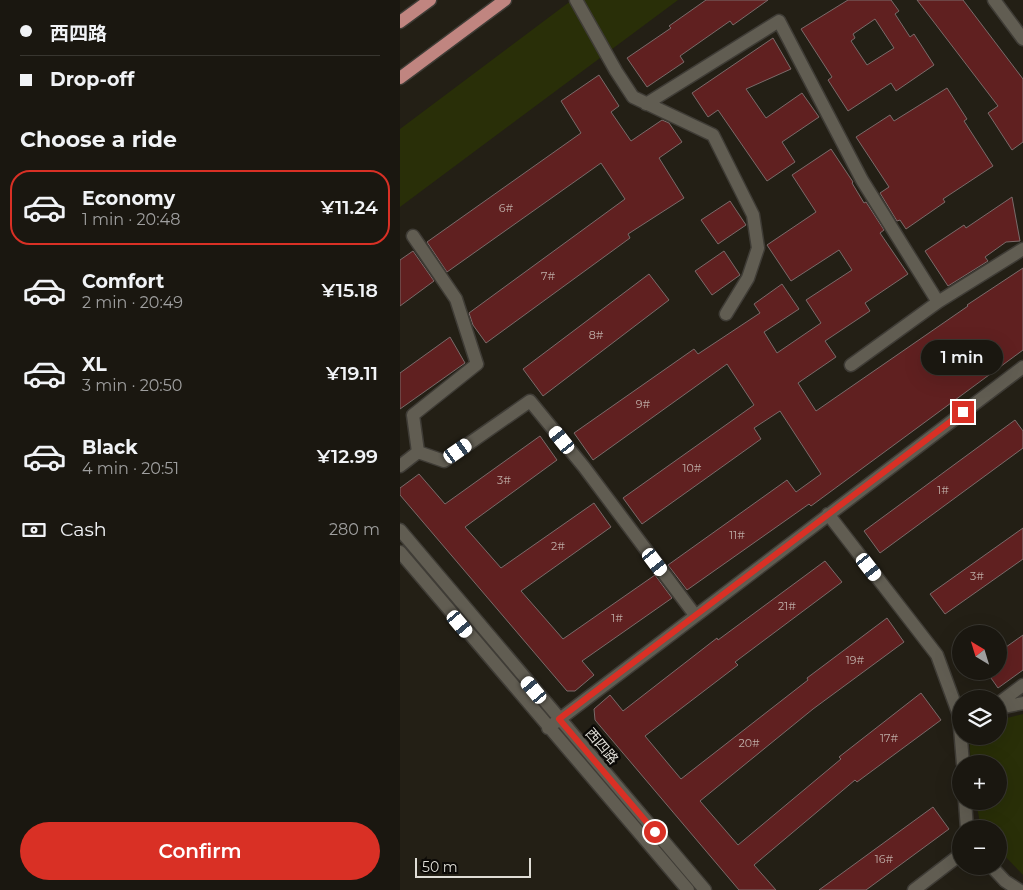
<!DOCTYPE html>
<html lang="en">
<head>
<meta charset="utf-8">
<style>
  body { margin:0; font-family:Montserrat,"Noto Sans SC",sans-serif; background:#27241e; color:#f1f3f6; height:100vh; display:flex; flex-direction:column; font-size:19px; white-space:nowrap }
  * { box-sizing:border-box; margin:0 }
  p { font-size:16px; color:#9f9f9f }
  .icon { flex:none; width:28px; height:28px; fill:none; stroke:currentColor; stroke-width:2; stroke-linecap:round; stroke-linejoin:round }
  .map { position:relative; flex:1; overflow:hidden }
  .sheet { display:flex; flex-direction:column; background:#1a1710; width:400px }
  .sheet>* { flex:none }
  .hud { display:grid; align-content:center; height:110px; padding:0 20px; background:#1a1710 }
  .needle { width:32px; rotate:322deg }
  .buttons { position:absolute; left:552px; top:625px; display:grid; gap:10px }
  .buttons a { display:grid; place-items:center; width:55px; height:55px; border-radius:50%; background:#1a1710; box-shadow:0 5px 20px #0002,0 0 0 1px #383630; font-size:25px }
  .scale { position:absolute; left:15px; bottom:12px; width:116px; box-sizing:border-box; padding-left:5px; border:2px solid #dfddd6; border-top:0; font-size:14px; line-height:18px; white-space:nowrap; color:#dfddd6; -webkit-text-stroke:4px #0b0906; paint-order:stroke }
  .end { position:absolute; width:22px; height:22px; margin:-11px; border:6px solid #d93025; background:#fff; box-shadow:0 0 0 2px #fff }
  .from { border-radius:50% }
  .bubble { position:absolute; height:35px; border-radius:18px; background:#1a1710; box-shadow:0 5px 20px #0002,0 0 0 1px #383630; font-size:16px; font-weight:600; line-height:35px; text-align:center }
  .car { position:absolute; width:15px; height:30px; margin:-15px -8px; border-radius:6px; box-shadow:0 0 4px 1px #0007; background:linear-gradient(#fff 24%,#345 0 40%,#fff 0 76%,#345 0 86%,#fff 0) }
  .hud b { display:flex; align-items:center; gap:18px; height:48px; font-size:19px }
  .hud b+b { border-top:1px solid #383630 }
  .hud i { width:12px; height:12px; background:#f1f3f6 }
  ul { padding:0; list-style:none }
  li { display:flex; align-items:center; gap:15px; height:75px; margin:0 10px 8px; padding:0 10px; border:2px solid transparent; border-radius:20px }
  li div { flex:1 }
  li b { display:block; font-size:19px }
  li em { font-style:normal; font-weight:600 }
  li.selected { border-color:#d93025 }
  li>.icon { width:45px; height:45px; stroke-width:1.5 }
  h2 { padding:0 20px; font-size:22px; line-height:60px }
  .pay { display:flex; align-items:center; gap:12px; height:55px; padding:0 20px; font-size:19px }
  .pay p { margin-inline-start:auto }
  .primary-button { display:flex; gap:10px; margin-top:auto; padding:10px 20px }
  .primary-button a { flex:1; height:58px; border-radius:30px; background:#d93025; color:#fff; font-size:20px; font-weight:600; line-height:58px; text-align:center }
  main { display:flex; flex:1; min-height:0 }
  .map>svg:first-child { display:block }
  .green { fill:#292f08 }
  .building { fill:#602020; stroke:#7a6b6a; fill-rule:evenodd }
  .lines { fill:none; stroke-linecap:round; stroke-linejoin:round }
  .minor-casing { stroke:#3f3c36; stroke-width:15 }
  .major-casing { stroke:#3f3c36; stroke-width:15 }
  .minor { stroke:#615d52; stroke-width:12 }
  .major { stroke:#c08580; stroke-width:12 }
  .route { stroke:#d93025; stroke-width:6 }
  .labels { text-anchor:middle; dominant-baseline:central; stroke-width:5; stroke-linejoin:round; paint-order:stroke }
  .number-label { font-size:11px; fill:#bfaea8 }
  .street-label { font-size:14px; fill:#dfddd6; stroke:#0b0906 }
</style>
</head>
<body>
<main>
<section class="sheet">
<div class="hud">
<b><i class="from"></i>西四路</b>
<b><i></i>Drop-off</b>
</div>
<h2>Choose a ride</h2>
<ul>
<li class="selected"><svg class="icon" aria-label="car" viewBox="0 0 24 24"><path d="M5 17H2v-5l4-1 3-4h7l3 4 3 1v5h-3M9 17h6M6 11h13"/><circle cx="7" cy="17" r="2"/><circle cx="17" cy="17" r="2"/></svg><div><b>Economy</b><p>1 min · 20:48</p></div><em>¥11.24</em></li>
<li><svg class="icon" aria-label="car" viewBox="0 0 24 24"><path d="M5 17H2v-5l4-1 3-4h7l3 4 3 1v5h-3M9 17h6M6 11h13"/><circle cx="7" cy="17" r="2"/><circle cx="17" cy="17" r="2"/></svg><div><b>Comfort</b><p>2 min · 20:49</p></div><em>¥15.18</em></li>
<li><svg class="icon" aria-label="car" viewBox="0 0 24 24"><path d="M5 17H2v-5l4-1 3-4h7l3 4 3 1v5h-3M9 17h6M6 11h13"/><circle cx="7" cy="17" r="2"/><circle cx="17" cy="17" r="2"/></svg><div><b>XL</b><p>3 min · 20:50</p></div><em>¥19.11</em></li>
<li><svg class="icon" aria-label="car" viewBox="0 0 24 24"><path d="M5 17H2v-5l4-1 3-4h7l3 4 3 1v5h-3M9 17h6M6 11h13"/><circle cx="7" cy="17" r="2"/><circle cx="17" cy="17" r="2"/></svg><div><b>Black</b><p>4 min · 20:51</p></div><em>¥12.99</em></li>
</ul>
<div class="pay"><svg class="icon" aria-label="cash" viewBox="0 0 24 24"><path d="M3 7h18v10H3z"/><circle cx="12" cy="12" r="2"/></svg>Cash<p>280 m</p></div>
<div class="primary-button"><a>Confirm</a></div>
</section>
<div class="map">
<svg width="623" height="890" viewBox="0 0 623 890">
  <rect width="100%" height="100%" fill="#231f15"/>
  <path class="green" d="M 172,0 L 278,0 L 0,207 L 0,129 Z
    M 623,714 L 623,875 L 599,850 L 599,829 L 581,829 L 576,801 L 599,801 L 599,764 L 571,764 L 569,736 L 599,736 L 599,720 Z"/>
  <path class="building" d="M 306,0 L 368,0 L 333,25 L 330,21 L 280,56 L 284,62 L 247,87 L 227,58 L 271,28 L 269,26 Z
    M 448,0 L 491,0 L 499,11 L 495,14 L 510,37 L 514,34 L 534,65 L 496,91 L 491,83 L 448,111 L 428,80 L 432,77 L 401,29 ZM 475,19 L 494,48 L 467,65 L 451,41 L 455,38 L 453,34 Z
    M 517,0 L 563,0 L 623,79 L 623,142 L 612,150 L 588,113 L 598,106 Z
    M 373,38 L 391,69 L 346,89 L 366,118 L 402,93 L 419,117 L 382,142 L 395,162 L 367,181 L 318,110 L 308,117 L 292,93 Z
    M 199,75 L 219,106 L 211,112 L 231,141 L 262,120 L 269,123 L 282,142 L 259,158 L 284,198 L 228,234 L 230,238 L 86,343 L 73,325 L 69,313 L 225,199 L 201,163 L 47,272 L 27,242 L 181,133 L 161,101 Z
    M 547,88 L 567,119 L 564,121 L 593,166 L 543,199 L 545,202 L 506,229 L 500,220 L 497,221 L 480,193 L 489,187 L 456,137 L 490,115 L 494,121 Z
    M 431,149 L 453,182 L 452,183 L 464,203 L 466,202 L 484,230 L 480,233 L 508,274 L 465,303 L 470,311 L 425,341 L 436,357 L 398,383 L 416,411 L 568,306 L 567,305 L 623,268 L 623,350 L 411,506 L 409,504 L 287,590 L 268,565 L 387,480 L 396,492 L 421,474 L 380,411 L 354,428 L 361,439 L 242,524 L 223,498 L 354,405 L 327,364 L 193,460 L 174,433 L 294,349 L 298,354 L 360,313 L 354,304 L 382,284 L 399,309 L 364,332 L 377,353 L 421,323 L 406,300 L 452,270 L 439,250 L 391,281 L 367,245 L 416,212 L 392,175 Z
    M 612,197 L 620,241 L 606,242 L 585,257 L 588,261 L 548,286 L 525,251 L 564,225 L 566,228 Z
    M 330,201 L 346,225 L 318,244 L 301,220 Z
    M 13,251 L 34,281 L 0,306 L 0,260 Z
    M 324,251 L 340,275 L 312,295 L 295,271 Z
    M 249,274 L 269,300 L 143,396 L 123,369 Z
    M 50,337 L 65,363 L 0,409 L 0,373 Z
    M 615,420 L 623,431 L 623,448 L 480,553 L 464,531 Z
    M 140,436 L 157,460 L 65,527 L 101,568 L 194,503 L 211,527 L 121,591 L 163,639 L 255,575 L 272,598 L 182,661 L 194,675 L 175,691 L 167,691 L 0,495 L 0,488 L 19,474 L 45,504 Z
    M 623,528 L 623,559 L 545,614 L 530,594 Z
    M 425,561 L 442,582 L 335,662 L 338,665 L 245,736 L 281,779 L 408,680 L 407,678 L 487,618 L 504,642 L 413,709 L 300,801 L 338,845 L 441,759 L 439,757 L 521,693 L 541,720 L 457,782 L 455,780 L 354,865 L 376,890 L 339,890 L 195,720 L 194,709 L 210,695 L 223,711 L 317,638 L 318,640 Z
    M 623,635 L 623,670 L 598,688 L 586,671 L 599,671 L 599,652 Z
    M 533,807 L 549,829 L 466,890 L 419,890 Z"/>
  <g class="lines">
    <defs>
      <path id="minor" d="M 176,0 L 216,71 L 233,97 L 313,135 L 353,215 L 358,248 L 348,278 L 326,314
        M 594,0 L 623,39
        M 246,104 L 379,21 L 462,180 L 538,302
        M 451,365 L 538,302 L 623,249
        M 18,452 L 44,461 L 130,401 L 184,467 L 295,615
        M 0,466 L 18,452 L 13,415 L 77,364 L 56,299 L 13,236
        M 428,514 L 537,655 L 559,715 L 563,764
        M 0,530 L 305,890
        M 0,552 L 288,890
        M 599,703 L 623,685
        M 599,708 L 623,703
        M 148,728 L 623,367
        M 565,801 L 567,829
        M 591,866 L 605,881 L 619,890
        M 514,890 L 561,854"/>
      <path id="major" d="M 0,22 L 30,0
        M 0,78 L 105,0"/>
    </defs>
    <use href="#minor" class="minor-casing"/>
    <use href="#major" class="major-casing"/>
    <use href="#minor" class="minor"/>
    <use href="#major" class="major"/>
  </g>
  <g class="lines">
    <path class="route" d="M 255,832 L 159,719 L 563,412"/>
  </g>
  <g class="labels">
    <g class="number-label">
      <text x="106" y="208">6#</text>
      <text x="148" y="276">7#</text>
      <text x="196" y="335">8#</text>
      <text x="243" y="404">9#</text>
      <text x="292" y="468">10#</text>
      <text x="104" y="480">3#</text>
      <text x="543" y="490">1#</text>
      <text x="337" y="535">11#</text>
      <text x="158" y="546">2#</text>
      <text x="577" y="576">3#</text>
      <text x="387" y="606">21#</text>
      <text x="217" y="618">1#</text>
      <text x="455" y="660">19#</text>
      <text x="489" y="738">17#</text>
      <text x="349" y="743">20#</text>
      <text x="484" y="859">16#</text>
    </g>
    <g class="street-label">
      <text transform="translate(202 746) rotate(50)">西四路</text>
    </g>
  </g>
</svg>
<div class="buttons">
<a><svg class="needle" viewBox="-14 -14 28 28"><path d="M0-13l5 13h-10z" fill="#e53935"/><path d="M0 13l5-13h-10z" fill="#9f9f9f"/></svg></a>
<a><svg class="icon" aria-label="layers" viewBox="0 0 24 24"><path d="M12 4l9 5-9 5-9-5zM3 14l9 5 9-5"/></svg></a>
<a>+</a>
<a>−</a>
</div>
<div class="scale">50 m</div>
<i class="end from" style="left:255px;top:832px"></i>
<i class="end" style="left:563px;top:412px"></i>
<div class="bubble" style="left:521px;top:340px;width:82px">1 min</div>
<i class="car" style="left:162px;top:440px;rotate:321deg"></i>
<i class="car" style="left:58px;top:451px;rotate:55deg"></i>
<i class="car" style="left:255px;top:562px;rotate:143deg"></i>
<i class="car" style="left:469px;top:567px;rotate:142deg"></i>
<i class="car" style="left:60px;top:624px;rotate:140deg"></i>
<i class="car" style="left:134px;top:690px;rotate:320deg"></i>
</div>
</main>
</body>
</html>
